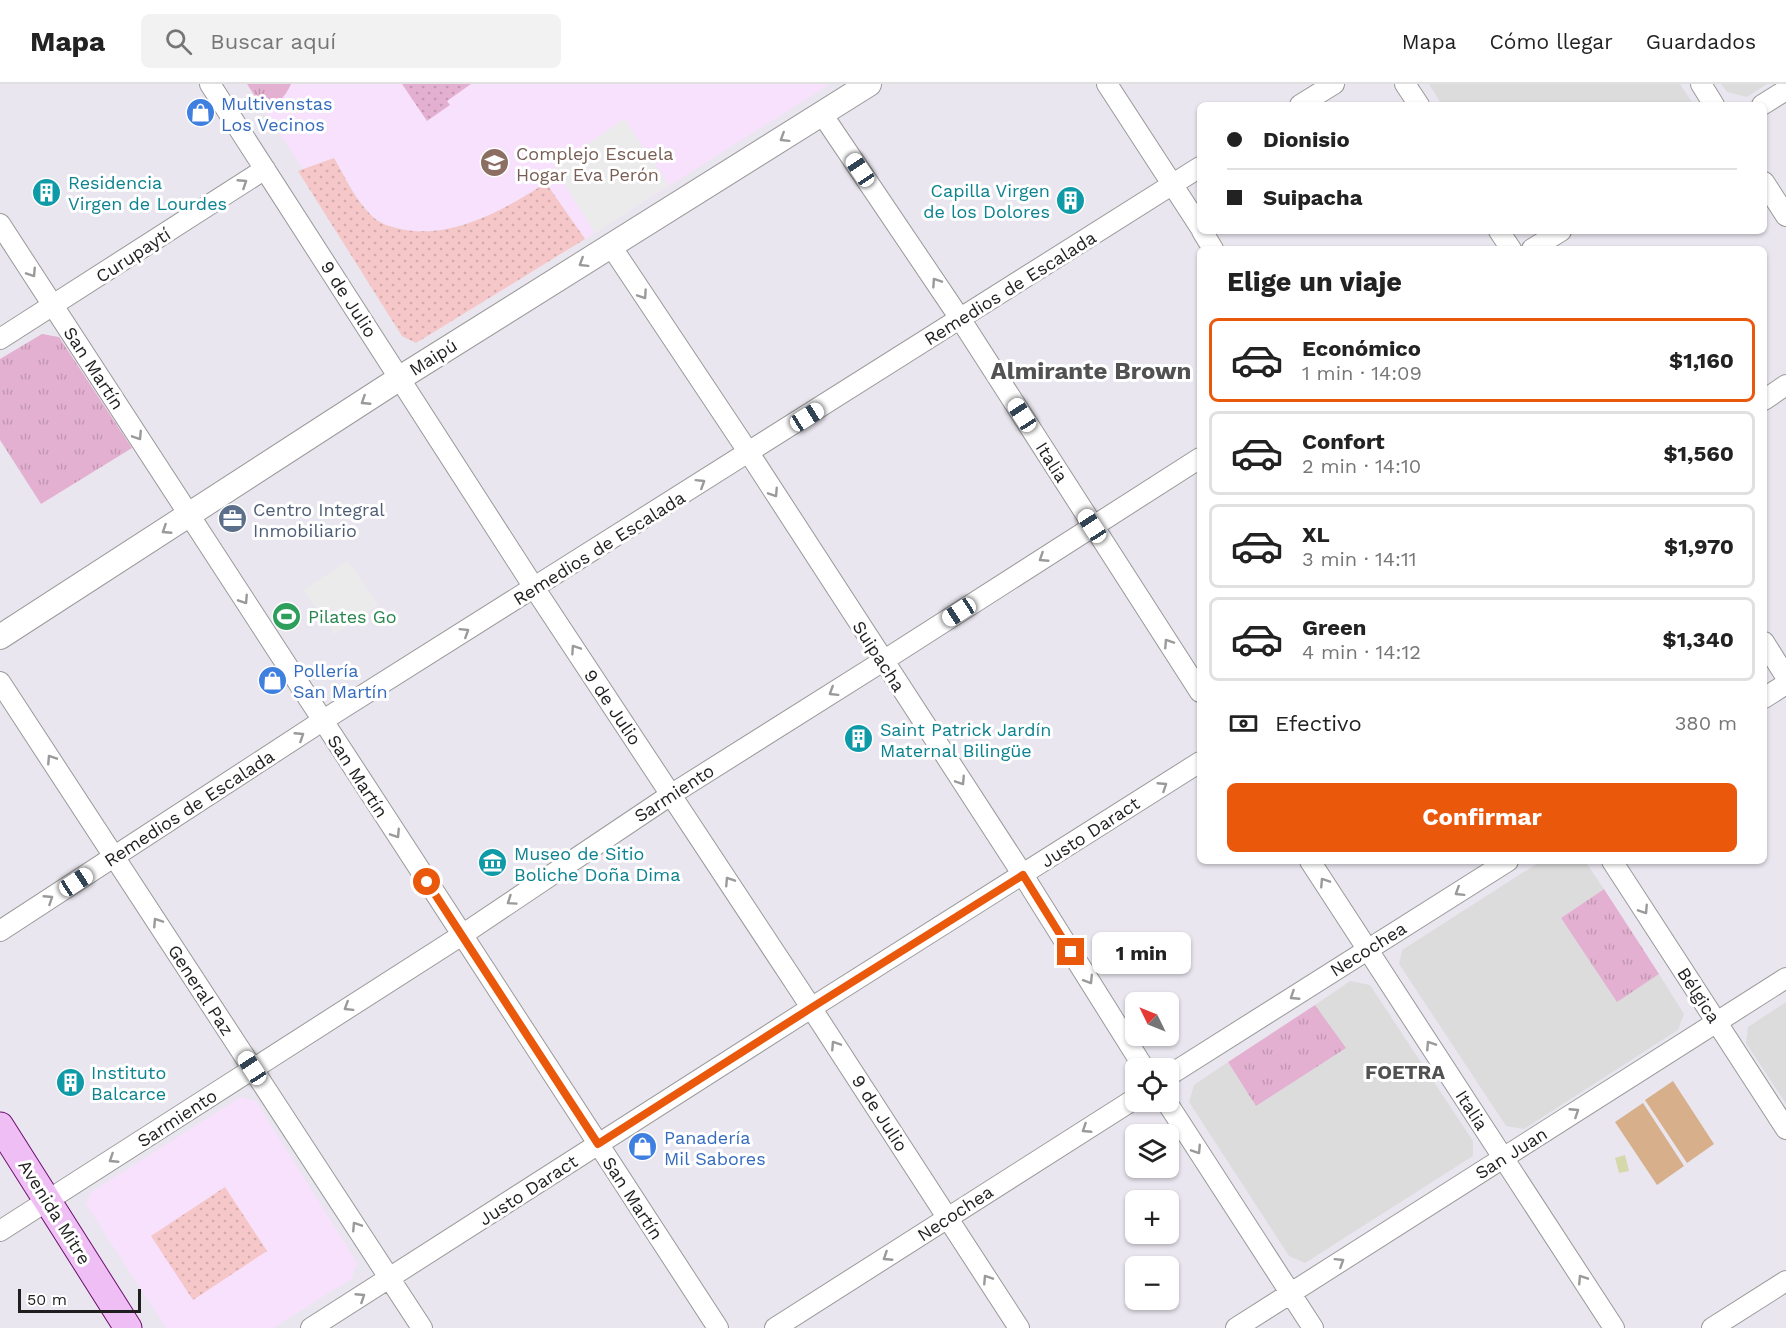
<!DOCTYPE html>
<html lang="es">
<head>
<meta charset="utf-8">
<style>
  body { margin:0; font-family:"Work Sans",sans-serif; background:#f2f2f2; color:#222; height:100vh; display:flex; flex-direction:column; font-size:22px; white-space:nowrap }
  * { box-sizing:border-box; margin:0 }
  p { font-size:20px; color:#767676 }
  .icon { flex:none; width:33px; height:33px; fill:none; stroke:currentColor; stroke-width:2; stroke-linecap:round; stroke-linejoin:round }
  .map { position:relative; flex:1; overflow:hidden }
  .panel { position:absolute; left:1197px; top:162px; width:570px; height:618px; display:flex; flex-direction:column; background:#fff; border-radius:9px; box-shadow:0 2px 4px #0004 }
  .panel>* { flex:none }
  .hud { position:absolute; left:1197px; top:18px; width:570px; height:132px; border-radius:9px; box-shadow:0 2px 4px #0004; display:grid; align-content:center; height:132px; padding:0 30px; background:#fff }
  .needle { width:39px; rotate:313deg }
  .fabs { position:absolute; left:1125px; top:908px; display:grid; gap:12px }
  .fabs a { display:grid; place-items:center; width:54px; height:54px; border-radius:9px; background:#fff; box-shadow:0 2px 4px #0004; font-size:30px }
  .scale { position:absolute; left:18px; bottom:15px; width:123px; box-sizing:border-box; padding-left:6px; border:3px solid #1f1f1f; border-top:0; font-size:16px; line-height:21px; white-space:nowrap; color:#1f1f1f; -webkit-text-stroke:4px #fff; paint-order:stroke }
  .end { position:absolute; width:27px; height:27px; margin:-14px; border:8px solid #ea580c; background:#fff; box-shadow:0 0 0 3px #fff }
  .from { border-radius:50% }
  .bubble { position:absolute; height:42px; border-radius:9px; background:#fff; box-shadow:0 2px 4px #0004; font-size:20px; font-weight:700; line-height:42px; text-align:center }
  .car { position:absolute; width:18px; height:36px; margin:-18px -9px; border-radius:8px; box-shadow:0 0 4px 2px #0007; background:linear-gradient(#fff 24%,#345 0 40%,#fff 0 76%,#345 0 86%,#fff 0) }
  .hud b { display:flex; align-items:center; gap:21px; height:57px; font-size:22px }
  .hud b+b { border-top:2px solid #e0e0e0 }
  .hud i { width:15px; height:15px; background:#222 }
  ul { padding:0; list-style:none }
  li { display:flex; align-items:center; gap:18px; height:84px; margin:0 12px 9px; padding:0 18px; border:3px solid #e0e0e0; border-radius:9px }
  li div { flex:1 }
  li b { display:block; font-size:22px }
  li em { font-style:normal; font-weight:700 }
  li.active { border-color:#ea580c }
  li>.icon { width:54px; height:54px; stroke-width:1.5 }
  h2 { padding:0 30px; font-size:27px; line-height:72px }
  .pay { display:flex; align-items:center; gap:15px; height:66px; padding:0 30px; font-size:22px }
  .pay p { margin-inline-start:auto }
  .button { display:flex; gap:12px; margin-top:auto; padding:12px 30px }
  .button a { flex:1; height:69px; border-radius:9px; background:#ea580c; color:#fff; font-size:24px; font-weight:700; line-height:69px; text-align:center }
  header { display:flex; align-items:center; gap:36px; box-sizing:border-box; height:84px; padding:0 30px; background:#fff; border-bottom:2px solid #e0e0e0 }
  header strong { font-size:28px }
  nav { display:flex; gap:33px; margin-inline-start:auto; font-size:21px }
  .search { width:420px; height:54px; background:#f2f2f2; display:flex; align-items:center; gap:15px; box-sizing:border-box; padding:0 21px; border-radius:9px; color:#767676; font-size:22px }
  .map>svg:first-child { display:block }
  .residential { fill:#dcdcdd }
  .education { fill:#f8e1fc }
  .grass { fill:url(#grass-tufts) }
  .park { fill:url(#park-dots) }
  .garden { fill:url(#garden-dots) }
  .pitch { fill:#d7af8a }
  .parking { fill:#ebebeb }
  .water { fill:#d4d8aa }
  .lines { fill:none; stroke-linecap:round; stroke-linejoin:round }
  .minor-casing { stroke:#999; stroke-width:22 }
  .tertiary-casing { stroke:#999; stroke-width:26 }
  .secondary-casing { stroke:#6a0e6d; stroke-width:29 }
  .minor { stroke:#fff; stroke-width:20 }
  .tertiary { stroke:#fff; stroke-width:24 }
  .secondary { stroke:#efbef4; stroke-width:27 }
  .oneway { stroke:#9a9a9a }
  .route { stroke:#ea580c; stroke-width:8 }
  .labels { text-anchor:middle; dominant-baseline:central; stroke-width:6; stroke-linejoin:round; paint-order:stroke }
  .shop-label { font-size:18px; fill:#366cbe; stroke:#fff; text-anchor:start }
  .education-label { font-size:18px; fill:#785e54; stroke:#fff; text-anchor:start }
  .culture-label { font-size:18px; fill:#0d838f; stroke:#fff; text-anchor:start }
  .street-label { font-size:18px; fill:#1f1f1f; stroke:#fff }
  .service-label { font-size:18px; fill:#4e5e75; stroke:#fff; text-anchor:start }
  .leisure-label { font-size:18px; fill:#27864d; stroke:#fff; text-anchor:start }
  .neighbourhood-label { font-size:20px; font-weight:bold; fill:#525252; stroke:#fff }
  .district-label { font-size:24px; font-weight:bold; fill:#525252; stroke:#fff }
</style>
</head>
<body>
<header>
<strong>Mapa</strong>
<div class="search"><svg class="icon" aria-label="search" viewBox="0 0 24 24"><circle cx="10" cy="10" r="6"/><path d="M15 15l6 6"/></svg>Buscar aquí</div>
<nav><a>Mapa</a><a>Cómo llegar</a><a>Guardados</a></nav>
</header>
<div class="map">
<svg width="1786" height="1244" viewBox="0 0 1786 1244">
  <defs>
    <pattern id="grass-tufts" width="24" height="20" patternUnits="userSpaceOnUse" patternTransform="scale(1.5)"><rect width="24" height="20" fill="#e4b0d1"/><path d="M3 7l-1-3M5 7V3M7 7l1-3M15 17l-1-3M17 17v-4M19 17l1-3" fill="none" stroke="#c397b3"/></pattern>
    <pattern id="park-dots" width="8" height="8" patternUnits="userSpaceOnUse" patternTransform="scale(1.5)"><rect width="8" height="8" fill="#f5c7c9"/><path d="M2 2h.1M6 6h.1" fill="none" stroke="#d2aaac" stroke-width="1.8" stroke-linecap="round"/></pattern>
    <pattern id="garden-dots" width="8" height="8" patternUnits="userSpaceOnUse" patternTransform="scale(1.5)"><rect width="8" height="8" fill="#e4b0d1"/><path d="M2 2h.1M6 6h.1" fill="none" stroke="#c397b3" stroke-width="1.8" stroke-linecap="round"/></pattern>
  </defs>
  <rect width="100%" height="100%" fill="#eae6ef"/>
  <path class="residential" d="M 1429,0 L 1680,0 L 1694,21 L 1442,21 Z
    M 1721,0 L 1767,0 L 1747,13 L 1727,8 Z
    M 1541,777 L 1585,777 L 1604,805 L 1561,834 L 1617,917 L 1659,890 L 1684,930 L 1678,946 L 1524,1045 L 1506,1042 L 1399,880 L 1402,866 Z
    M 1350,897 L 1370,901 L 1473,1057 L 1473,1072 L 1305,1179 L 1289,1172 L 1189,1018 L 1194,1001 L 1228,978 L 1257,1021 L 1345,964 L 1315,921 Z
    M 1786,918 L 1786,1020 L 1746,959 L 1748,943 Z"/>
  <path class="education" d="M 247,0 L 830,0 L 585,155 L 546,99 L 507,123 L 474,137 L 448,145 L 416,148 L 385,141 L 372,132 L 359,117 L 334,74 L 303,85 Z
    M 241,1013 L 256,1017 L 357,1179 L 351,1195 L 273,1244 L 166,1244 L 86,1120 L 91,1108 Z"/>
  <path class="grass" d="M 247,0 L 291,0 C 284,15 278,19 264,26 Z
    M 42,250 L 59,253 L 132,364 L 41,420 L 0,356 L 0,275 Z
    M 1604,805 L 1659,890 L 1617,918 L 1561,834 Z
    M 1315,921 L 1346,964 L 1256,1022 L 1228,978 Z"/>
  <path class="park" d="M 334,74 C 345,93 355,116 372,132 C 380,140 389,142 400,145 C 453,156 503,126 546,99 L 585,155 L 416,259 L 402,252 L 298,87 Z
    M 225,1103 L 267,1167 L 193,1216 L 151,1152 Z"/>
  <path class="garden" d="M 402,0 L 471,0 L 447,17 L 450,21 L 427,37 Z"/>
  <path class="pitch" d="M 1673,997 L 1714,1060 L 1687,1079 L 1645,1016 Z
    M 1643,1019 L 1684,1082 L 1657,1101 L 1615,1038 Z"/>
  <path class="parking" d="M 624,35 L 669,101 L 595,149 L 554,84 Z
    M 348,477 L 378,521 L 334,550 L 304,506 Z"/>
  <path class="water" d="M 1625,1071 L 1629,1087 L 1619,1089 L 1615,1074 Z"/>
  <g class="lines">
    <defs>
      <path id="minor" d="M 210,0 L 535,505 L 799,905 L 1019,1244
        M 1107,0 L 1200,143
        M 1405,0 L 1419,21
        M 1701,0 L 1714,21
        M 1300,21 L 1334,0
        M 1762,21 L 1786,6
        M 822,30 L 961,236 L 1200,608
        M 1764,98 L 1786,132
        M 0,140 L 718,1244
        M 1202,147 L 1213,165
        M 1499,147 L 1511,165
        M 611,162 L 749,369 L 1023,791 L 1144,984
        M 1532,165 L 1561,147
        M 0,255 L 265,85
        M 1764,316 L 1786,301
        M 1764,558 L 1786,593
        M 0,598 L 422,1244
        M 1764,614 L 1786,600
        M 1310,777 L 1614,1244
        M 1612,777 L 1786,1045
        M 0,847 L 322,637 L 1200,83
        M 1168,992 L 1508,777
        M 1166,1017 L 1313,1244
        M 0,1147 L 462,851 L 672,710 L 883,577 L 1200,374
        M 311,1244 L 811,924 L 1200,678
        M 775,1244 L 1136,1014
        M 1236,1244 L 1786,894
        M 1712,1244 L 1786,1197"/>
      <path id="tertiary" d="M 0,553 L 400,294 L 869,0"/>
      <path id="secondary" d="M 0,1042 L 128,1244"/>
    </defs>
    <use href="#minor" class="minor-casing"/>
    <use href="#tertiary" class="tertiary-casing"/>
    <use href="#secondary" class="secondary-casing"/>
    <use href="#minor" class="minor"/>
    <use href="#tertiary" class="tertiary"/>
    <use href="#secondary" class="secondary"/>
  </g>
  <defs><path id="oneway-chevron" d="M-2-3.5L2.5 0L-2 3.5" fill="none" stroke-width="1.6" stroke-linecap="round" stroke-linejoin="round" transform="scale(1.5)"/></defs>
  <g class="oneway">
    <use href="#oneway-chevron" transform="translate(784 54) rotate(148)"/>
    <use href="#oneway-chevron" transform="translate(243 99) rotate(-33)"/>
    <use href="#oneway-chevron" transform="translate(583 179) rotate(148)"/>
    <use href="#oneway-chevron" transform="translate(32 189) rotate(57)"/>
    <use href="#oneway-chevron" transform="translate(936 198) rotate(-124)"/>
    <use href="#oneway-chevron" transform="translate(643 211) rotate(56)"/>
    <use href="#oneway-chevron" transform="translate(365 317) rotate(147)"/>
    <use href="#oneway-chevron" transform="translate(138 352) rotate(57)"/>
    <use href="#oneway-chevron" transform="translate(701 399) rotate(-32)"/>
    <use href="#oneway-chevron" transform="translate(774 409) rotate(57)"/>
    <use href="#oneway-chevron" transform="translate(166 446) rotate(147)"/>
    <use href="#oneway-chevron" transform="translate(1043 474) rotate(147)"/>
    <use href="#oneway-chevron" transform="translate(244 516) rotate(57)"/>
    <use href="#oneway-chevron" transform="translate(465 548) rotate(-32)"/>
    <use href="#oneway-chevron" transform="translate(1168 559) rotate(-123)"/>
    <use href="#oneway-chevron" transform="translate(575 565) rotate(-124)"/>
    <use href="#oneway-chevron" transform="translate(833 608) rotate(148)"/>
    <use href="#oneway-chevron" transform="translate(300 652) rotate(-33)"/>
    <use href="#oneway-chevron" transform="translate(51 675) rotate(-123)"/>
    <use href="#oneway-chevron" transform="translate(961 697) rotate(57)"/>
    <use href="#oneway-chevron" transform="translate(1163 702) rotate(-33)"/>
    <use href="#oneway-chevron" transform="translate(396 750) rotate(57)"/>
    <use href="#oneway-chevron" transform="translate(729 797) rotate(-123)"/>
    <use href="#oneway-chevron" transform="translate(1324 798) rotate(-123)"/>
    <use href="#oneway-chevron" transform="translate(1459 808) rotate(148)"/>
    <use href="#oneway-chevron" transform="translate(49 815) rotate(-33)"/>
    <use href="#oneway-chevron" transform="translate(511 817) rotate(146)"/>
    <use href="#oneway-chevron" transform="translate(1644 826) rotate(57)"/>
    <use href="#oneway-chevron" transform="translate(157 838) rotate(-123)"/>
    <use href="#oneway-chevron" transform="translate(1089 896) rotate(58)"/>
    <use href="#oneway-chevron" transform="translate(1294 912) rotate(147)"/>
    <use href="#oneway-chevron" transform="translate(348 923) rotate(148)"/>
    <use href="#oneway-chevron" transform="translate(835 961) rotate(-123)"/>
    <use href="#oneway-chevron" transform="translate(1430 961) rotate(-123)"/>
    <use href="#oneway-chevron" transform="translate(1575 1028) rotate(-33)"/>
    <use href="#oneway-chevron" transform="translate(1086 1045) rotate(147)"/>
    <use href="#oneway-chevron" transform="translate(1197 1066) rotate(57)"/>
    <use href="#oneway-chevron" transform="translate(113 1075) rotate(147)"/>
    <use href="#oneway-chevron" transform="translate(356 1142) rotate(-123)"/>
    <use href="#oneway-chevron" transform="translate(887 1173) rotate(147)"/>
    <use href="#oneway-chevron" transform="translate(1340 1178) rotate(-32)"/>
    <use href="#oneway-chevron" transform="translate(987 1195) rotate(-123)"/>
    <use href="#oneway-chevron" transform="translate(1582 1195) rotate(-123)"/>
    <use href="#oneway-chevron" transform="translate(361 1213) rotate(-33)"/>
  </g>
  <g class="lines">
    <path class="route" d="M 427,798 L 598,1060 L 811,924 L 1023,791 L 1071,868"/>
  </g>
  <defs>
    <symbol id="shop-disc" viewBox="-11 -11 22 22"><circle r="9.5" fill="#3f7fe0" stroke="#fff"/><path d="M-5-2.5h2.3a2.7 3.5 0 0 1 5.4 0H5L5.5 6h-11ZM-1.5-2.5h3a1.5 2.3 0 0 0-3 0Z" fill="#fff"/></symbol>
    <symbol id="school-disc" viewBox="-11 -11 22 22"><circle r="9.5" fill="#8d6e63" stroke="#fff"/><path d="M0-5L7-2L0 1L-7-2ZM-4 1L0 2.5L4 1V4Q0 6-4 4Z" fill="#fff"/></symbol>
    <symbol id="building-disc" viewBox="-11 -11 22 22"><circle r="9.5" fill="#0f9aa8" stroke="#fff"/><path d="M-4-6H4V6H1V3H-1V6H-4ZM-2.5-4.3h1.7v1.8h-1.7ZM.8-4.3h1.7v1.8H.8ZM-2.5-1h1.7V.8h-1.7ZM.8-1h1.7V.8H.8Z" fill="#fff"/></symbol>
    <symbol id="office-disc" viewBox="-11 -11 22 22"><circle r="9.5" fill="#5c6f8a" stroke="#fff"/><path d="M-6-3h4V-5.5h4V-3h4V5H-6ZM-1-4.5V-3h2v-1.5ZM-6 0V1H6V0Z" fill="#fff"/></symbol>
    <symbol id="stadium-disc" viewBox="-11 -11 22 22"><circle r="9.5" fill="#2e9e5b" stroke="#fff"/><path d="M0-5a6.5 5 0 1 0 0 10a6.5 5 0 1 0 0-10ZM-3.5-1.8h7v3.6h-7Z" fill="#fff"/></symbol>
    <symbol id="museum-disc" viewBox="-11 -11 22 22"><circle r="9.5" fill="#0f9aa8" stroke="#fff"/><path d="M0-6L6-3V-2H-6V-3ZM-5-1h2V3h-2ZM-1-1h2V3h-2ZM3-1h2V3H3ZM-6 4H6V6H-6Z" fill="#fff"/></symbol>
  </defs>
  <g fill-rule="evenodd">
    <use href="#shop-disc" x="184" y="12" width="33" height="33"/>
    <use href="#school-disc" x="478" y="62" width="33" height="33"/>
    <use href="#building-disc" x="30" y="92" width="33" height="33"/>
    <use href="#building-disc" x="1054" y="100" width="33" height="33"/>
    <use href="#office-disc" x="216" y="418" width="33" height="33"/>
    <use href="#stadium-disc" x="270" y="516" width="33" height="33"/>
    <use href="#shop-disc" x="256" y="580" width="33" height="33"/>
    <use href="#building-disc" x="842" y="638" width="33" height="33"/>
    <use href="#museum-disc" x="476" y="762" width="33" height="33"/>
    <use href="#building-disc" x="54" y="982" width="33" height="33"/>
    <use href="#shop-disc" x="626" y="1046" width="33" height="33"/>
  </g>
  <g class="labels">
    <g class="shop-label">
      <text x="221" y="19">Multivenstas<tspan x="221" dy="21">Los Vecinos</tspan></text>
      <text x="293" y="586">Pollería<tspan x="293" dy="21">San Martín</tspan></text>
      <text x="664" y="1053">Panadería<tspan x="664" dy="21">Mil Sabores</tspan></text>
    </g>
    <g class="education-label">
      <text x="516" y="69">Complejo Escuela<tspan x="516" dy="21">Hogar Eva Perón</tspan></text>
    </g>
    <g class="culture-label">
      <text x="68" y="98">Residencia<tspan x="68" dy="21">Virgen de Lourdes</tspan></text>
      <text x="1050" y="106" text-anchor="end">Capilla Virgen<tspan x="1050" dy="21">de los Dolores</tspan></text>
      <text x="880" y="645">Saint Patrick Jardín<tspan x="880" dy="21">Maternal Bilingüe</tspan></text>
      <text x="514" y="769">Museo de Sitio<tspan x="514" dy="21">Boliche Doña Dima</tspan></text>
      <text x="91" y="988">Instituto<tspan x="91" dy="21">Balcarce</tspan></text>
    </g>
    <g class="street-label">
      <text transform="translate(133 171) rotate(-33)">Curupaytí</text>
      <text transform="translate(1010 204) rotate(-32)">Remedios de Escalada</text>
      <text transform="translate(349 215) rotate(57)">9 de Julio</text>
      <text transform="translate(433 273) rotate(-32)">Maipú</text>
      <text transform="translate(94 284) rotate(57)">San Martín</text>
      <text transform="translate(1052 378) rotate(58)">Italia</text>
      <text transform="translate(599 464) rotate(-32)">Remedios de Escalada</text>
      <text transform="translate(879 572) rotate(57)">Suipacha</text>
      <text transform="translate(613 623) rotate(56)">9 de Julio</text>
      <text transform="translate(358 692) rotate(57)">San Martín</text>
      <text transform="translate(674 709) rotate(-33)">Sarmiento</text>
      <text transform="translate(189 724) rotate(-33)">Remedios de Escalada</text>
      <text transform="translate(1090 748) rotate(-33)">Justo Daract</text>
      <text transform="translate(1368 865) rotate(-32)">Necochea</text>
      <text transform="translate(201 906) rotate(57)">General Paz</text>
      <text transform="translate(1699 911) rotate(57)">Bélgica</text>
      <text transform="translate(1472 1026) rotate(57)">Italia</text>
      <text transform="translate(880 1029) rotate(57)">9 de Julio</text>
      <text transform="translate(177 1034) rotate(-33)">Sarmiento</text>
      <text transform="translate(1511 1069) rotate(-32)">San Juan</text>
      <text transform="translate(528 1106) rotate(-33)">Justo Daract</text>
      <text transform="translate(633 1114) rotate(57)">San Martín</text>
      <text transform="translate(55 1128) rotate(58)">Avenida Mitre</text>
      <text transform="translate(955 1129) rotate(-33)">Necochea</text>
    </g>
    <g class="service-label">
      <text x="253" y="425">Centro Integral<tspan x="253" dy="21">Inmobiliario</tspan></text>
    </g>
    <g class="leisure-label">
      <text x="308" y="532">Pilates Go</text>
    </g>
    <g class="neighbourhood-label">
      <text x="1405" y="988">FOETRA</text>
    </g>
    <g class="district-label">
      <text x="1091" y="287">Almirante Brown</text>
    </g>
  </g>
</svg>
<div class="fabs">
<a><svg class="needle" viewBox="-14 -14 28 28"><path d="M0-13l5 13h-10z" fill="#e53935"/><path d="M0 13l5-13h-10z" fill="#767676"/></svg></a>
<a><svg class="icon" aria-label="locate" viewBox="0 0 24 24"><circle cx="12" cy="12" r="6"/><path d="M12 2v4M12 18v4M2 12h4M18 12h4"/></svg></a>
<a><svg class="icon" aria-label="layers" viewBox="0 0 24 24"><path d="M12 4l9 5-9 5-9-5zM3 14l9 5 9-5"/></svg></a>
<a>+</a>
<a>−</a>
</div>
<div class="scale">50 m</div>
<i class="end from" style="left:427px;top:798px"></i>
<i class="end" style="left:1071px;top:868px"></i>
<div class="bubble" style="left:1092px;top:848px;width:99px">1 min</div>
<i class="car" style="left:860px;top:86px;rotate:326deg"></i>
<i class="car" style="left:1022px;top:331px;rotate:327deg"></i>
<i class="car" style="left:807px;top:333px;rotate:58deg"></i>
<i class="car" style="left:1092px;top:442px;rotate:327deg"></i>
<i class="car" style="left:959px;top:528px;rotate:237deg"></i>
<i class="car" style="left:76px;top:798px;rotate:57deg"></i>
<i class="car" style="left:252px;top:984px;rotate:327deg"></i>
<div class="hud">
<b><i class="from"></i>Dionisio</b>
<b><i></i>Suipacha</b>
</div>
<section class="panel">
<h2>Elige un viaje</h2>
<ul>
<li class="active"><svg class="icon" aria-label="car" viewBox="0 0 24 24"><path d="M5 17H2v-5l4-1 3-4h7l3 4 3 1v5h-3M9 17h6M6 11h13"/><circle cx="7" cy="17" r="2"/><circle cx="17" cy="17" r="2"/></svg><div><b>Económico</b><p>1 min · 14:09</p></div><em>$1,160</em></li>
<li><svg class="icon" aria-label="car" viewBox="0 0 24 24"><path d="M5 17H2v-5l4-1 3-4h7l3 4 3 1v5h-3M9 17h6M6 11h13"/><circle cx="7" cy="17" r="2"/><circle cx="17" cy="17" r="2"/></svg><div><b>Confort</b><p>2 min · 14:10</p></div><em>$1,560</em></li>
<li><svg class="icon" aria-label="car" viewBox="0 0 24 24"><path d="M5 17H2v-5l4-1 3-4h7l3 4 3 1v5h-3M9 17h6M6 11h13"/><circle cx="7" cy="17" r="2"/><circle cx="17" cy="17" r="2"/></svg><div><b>XL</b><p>3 min · 14:11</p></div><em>$1,970</em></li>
<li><svg class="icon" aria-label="car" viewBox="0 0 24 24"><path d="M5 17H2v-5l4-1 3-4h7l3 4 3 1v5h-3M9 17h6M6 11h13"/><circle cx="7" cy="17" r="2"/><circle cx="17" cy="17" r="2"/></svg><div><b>Green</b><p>4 min · 14:12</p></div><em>$1,340</em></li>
</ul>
<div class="pay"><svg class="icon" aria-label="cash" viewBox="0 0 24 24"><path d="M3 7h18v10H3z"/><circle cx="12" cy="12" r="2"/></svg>Efectivo<p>380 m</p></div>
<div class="button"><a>Confirmar</a></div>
</section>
</div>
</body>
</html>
